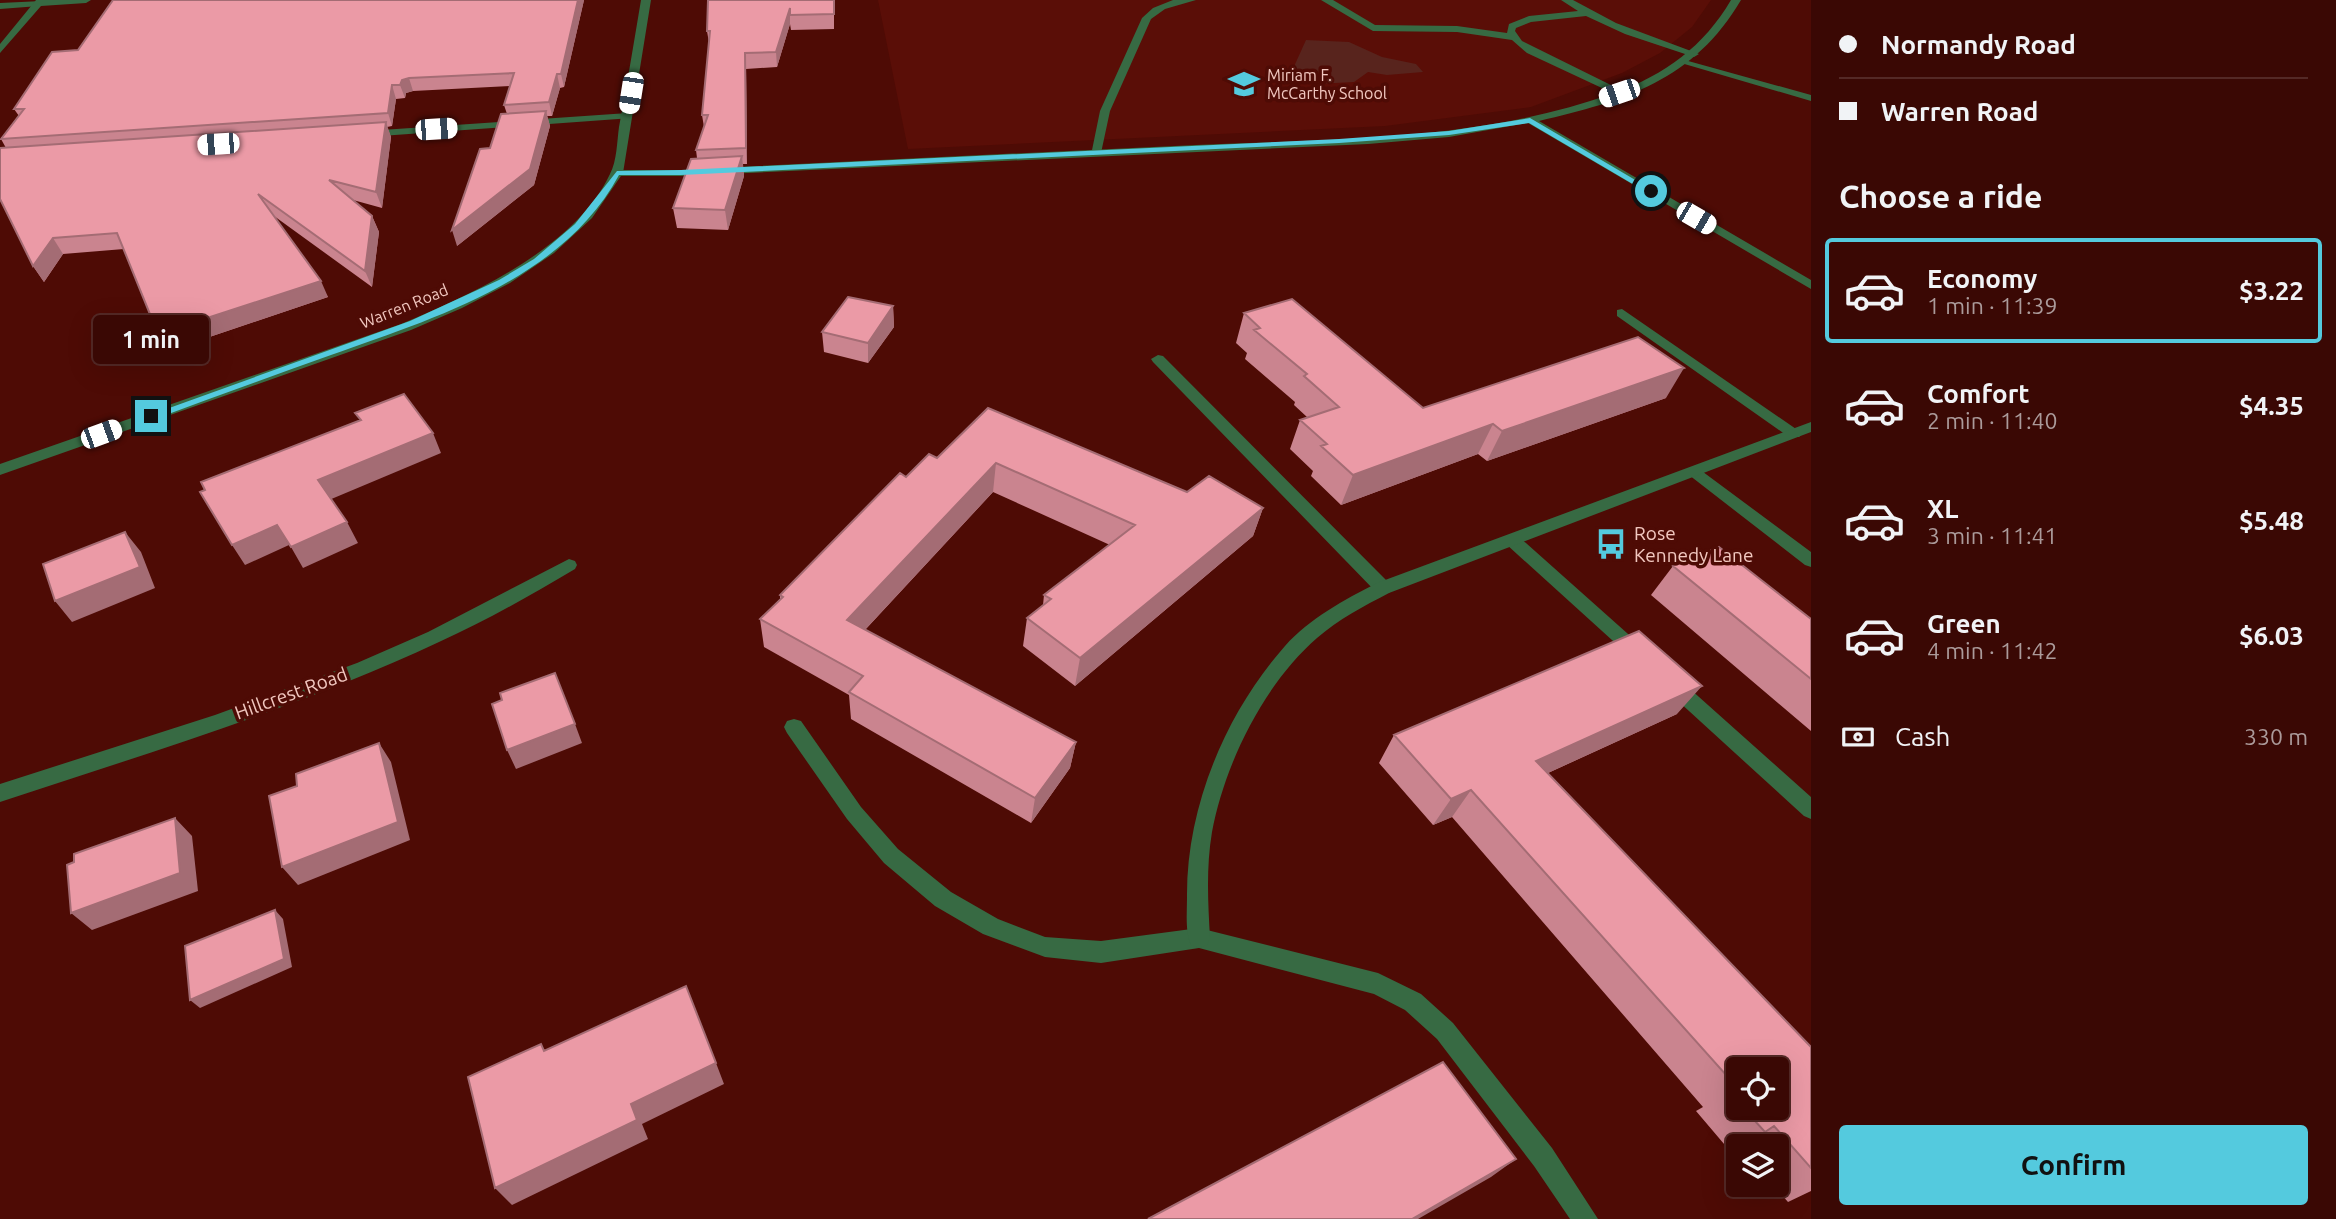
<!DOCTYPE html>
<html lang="en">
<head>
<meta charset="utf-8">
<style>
  body { margin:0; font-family:Ubuntu,sans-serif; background:#451613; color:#f1f3f6; height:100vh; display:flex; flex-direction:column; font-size:26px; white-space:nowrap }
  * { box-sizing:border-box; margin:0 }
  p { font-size:23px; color:#ab9a9a }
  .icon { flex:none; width:38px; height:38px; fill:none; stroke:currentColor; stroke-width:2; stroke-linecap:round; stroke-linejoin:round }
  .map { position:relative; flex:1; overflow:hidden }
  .side { display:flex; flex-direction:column; background:#3a0804; width:525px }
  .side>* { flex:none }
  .top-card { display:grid; align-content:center; height:154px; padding:0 28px; background:#3a0804 }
  .controls { position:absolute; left:1726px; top:1057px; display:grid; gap:14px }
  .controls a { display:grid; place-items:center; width:63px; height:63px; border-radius:7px; background:#3a0804; box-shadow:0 7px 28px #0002,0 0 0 2px #542926; font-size:35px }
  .end { position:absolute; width:32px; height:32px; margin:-16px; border:9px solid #54cade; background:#111; box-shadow:0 0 0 4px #111 }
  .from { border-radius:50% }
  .bubble { position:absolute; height:49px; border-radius:7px; background:#3a0804; box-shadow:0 7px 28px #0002,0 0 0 2px #542926; font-size:23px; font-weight:700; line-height:49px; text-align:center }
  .car { position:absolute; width:21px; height:42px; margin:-21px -10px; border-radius:9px; box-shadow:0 0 5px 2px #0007; background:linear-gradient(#fff 24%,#345 0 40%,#fff 0 76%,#345 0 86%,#fff 0) }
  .top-card b { display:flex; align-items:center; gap:24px; height:66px; font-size:26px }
  .top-card b+b { border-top:2px solid #542926 }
  .top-card i { width:18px; height:18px; background:#f1f3f6 }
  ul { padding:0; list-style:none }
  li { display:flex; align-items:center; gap:21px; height:105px; margin:0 14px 10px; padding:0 14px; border:4px solid transparent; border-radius:7px }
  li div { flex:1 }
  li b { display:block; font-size:26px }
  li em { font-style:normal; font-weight:700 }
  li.selected { border-color:#54cade }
  li>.icon { width:63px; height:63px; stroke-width:1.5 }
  h2 { padding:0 28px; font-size:32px; line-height:84px }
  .pay { display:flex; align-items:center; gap:18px; height:77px; padding:0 28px; font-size:26px }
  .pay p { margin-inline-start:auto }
  .cta { display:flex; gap:14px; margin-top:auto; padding:14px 28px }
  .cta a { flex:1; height:80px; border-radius:7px; background:#54cade; color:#111; font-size:28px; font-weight:700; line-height:80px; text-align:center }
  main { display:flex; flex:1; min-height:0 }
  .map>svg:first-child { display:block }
  .built { fill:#5a0e07 }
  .green { fill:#58241d }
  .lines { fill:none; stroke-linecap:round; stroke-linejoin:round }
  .service { fill:#376a43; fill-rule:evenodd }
  .minor { fill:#376a43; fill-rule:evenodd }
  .tertiary { fill:#376a43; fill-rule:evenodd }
  .wall { fill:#ca848f; fill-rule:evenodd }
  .shaded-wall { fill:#a46c74 }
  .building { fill:#eb9aa6; stroke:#a46c74; stroke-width:2 }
  .route { fill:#54cade }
  .labels { text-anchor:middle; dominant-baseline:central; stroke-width:7; stroke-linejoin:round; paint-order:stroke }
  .far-poi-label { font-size:16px; fill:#f2c8c0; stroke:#4e0b05; text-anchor:start }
  .far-street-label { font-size:16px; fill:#f2c8c0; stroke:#4e0b05 }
  .poi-label { font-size:19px; fill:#f2c8c0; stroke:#4e0b05; text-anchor:start }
  .street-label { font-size:19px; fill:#f2c8c0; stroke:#4e0b05 }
</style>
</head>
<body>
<main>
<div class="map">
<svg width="1811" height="1219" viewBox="0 0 1811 1219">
  <rect width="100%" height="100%" fill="#4e0b05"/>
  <path class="built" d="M 878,0 L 1711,0 L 1692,27 L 1660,53 L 1622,73 L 1531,107 L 1385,126 L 908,149 Z"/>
  <path class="green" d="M 1306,40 L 1349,42 L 1382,57 L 1416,64 L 1423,72 L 1387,75 L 1368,72 L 1354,82 L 1316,84 L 1292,71 Z"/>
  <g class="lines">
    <path class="service" d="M 1173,0 L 1196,0 L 1165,9 L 1151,19 L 1110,111 L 1101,153 L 1091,155 L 1100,111 L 1142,18 L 1153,8 Z
      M 1321,0 L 1333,0 L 1375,25 L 1457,26 L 1507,33 L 1509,24 L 1529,16 L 1578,11 L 1561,0 L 1573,0 L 1616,23 L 1699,54 L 1694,57 L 1625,34 L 1586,16 L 1531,22 L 1516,28 L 1515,31 L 1522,41 L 1623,91 L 1623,95 L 1619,96 L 1527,53 L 1512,40 L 1457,32 L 1373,31 Z
      M 42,1 L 44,3 L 39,6 L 0,9 L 0,3 Z
      M 1681,59 L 1811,95 L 1811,101 L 1681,63 Z
      M 1622,309 L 1799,431 L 1802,434 L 1799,437 L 1789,437 L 1617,316 L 1617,310 Z
      M 1158,355 L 1163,356 L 1389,583 L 1392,588 L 1389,593 L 1377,593 L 1153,362 L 1151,359 Z
      M 1695,466 L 1811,552 L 1811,567 L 1805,565 L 1689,475 L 1687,471 Z
      M 1512,534 L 1518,536 L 1646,650 L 1649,655 L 1646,660 L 1634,660 L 1506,544 L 1504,540 L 1506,536 Z
      M 1673,678 L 1680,680 L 1811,797 L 1811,819 L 1804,816 L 1666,690 L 1664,685 L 1666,680 Z
      M 794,719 L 801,721 L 861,807 L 898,849 L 951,892 L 998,919 L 1045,937 L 1101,941 L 1199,928 L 1378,973 L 1421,994 L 1453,1023 L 1552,1148 L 1598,1219 L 1570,1219 L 1534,1166 L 1437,1039 L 1405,1010 L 1374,994 L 1199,948 L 1101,963 L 1045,957 L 983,934 L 935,906 L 884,863 L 847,819 L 787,733 L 784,727 L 787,721 Z"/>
    <path class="minor" d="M 36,0 L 91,0 L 86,3 L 41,6 L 0,53 L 0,44 Z
      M 1731,0 L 1741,0 C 1694,80 1625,101 1539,121 L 1811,280 L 1811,289 L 1528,123 L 1449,137 L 1368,144 L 681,176 L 617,176 L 611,173 L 617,170 L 681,170 C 853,161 1025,153 1196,145 C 1336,139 1481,141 1614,93 C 1665,75 1704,46 1731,0 Z
      M 628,113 L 632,114 L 632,118 L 367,137 L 361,134 L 367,131 Z
      M 1811,422 L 1811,432 L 1389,593 C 1364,606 1339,619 1317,638 C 1264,684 1225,763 1212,832 C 1206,867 1208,903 1210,938 L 1207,945 L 1199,948 L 1191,945 C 1185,931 1187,913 1187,898 C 1186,808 1225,714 1285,646 C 1310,618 1344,600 1377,583 Z
      M 569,559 L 575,561 L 577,565 L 575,569 C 531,595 486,621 439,642 C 298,708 148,753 0,802 L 0,784 L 215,715 L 357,663 L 428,632 Z"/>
    <path class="tertiary" d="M 641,0 L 651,0 L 623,173 L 592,218 L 554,253 L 510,283 L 462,308 L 411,330 L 0,475 L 0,464 L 401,324 C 473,294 575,248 610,174 C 617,161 617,141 619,127 C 627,84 634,42 641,0 Z"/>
  </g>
  <path class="wall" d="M 584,0 L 564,87 L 560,88 L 552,116 L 547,116 L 550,126 L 534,185 L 457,246 L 490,148 L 507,114 L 504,105 L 510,86 L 413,91 L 406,93 L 405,98 L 396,99 L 392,126 L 387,127 L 391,137 L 382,208 L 353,200 L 372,216 L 379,232 L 372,287 L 274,216 L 328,297 L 168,351 L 124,249 L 63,254 L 44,282 L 33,266 L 6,148 L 1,139 L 19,116 L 14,109 Z
    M 834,0 L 834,29 L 791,30 L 790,24 L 777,67 L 746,69 L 747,164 L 743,164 L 744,176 L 728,230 L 677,228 L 673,208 L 697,158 L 696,150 L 704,127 L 702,115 L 709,43 L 707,31 Z
    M 893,306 L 894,327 L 868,363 L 824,352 L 822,332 Z
    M 1244,313 L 1423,408 L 1666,398 L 1487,461 L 1478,454 L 1341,505 L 1311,476 L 1313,471 L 1290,449 L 1300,420 L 1307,417 L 1294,405 L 1295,402 L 1245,359 L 1247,353 L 1236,343 Z
    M 988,408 L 1187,492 L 1263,508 L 1253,536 L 1075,686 L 1023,646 L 1027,618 L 1043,605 L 1044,595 L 1110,545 L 993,492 L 865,630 L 1076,742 L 1070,768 L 1031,823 L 851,719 L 849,695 L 764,647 L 760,619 L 780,599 L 780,595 L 906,477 L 937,458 Z
    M 1673,566 L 1811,619 L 1811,731 L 1651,595 Z
    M 1677,714 L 1548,773 L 1811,1047 L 1811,1191 L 1788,1202 L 1773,1185 L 1776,1185 L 1776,1146 L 1739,1146 L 1730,1151 L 1696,1111 L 1703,1107 L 1452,817 L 1433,825 L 1379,763 L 1394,735 ZM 1738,1069 L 1776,1108 L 1738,1108 Z"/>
  <path class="shaded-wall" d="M 578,0 L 584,0 L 564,87 L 561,74 Z
    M 790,8 L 790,24 L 777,67 L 776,52 Z
    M 745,53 L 746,69 L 747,164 L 746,148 Z
    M 557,74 L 560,88 L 552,116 L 549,102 Z
    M 409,78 L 413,91 L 406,93 L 405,98 L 400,85 L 402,80 Z
    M 392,85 L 396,99 L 392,126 L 388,113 Z
    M 546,111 L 550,126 L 534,185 L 457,246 L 452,230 Z
    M 386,122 L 391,137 L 382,208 L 376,192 Z
    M 742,156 L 744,176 L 728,230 L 725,210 Z
    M 372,216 L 379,232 L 372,287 L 365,271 Z
    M 53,238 L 63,254 L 44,282 L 33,266 Z
    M 321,281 L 328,297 L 168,351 L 158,334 Z
    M 893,306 L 894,327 L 868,363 L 868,343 Z
    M 1684,368 L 1666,398 L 1487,461 L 1502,431 Z
    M 1493,424 L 1478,454 L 1341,505 L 1353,475 Z
    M 433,433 L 441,453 L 329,500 L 318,480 Z
    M 996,463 L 993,492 L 848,648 L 847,620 Z
    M 1263,508 L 1253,536 L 1075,686 L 1080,658 Z
    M 347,522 L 358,543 L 303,568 L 291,547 Z
    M 277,525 L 289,545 L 245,565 L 232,545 Z
    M 125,532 L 141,552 L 155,588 L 72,622 L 55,601 Z
    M 1702,686 L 1677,714 L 1515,788 L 1536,761 Z
    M 575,724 L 582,743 L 516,769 L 507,750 Z
    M 1076,742 L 1070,768 L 1031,823 L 1035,798 Z
    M 379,743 L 391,762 L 410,840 L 298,885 L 282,867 Z
    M 1471,790 L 1452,817 L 1433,825 L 1451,799 Z
    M 175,818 L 192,836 L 198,891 L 92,930 L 71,913 Z
    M 275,910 L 283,919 L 292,967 L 200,1008 L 190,1000 Z
    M 716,1063 L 724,1084 L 642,1124 L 648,1139 L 512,1205 L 495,1188 L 631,1104 Z
    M 1516,1159 L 1491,1177 L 1418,1219 L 1412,1219 Z"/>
  <path class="building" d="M 113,0 L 578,0 L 561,74 L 557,74 L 549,102 L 504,105 L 514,73 L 409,78 L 402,80 L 400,85 L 392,85 L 388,113 L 1,139 L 24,109 L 14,109 L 52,52 L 78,50 Z
    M 708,0 L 834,0 L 834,14 L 790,15 L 790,8 L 776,52 L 745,53 L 746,148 L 696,150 L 708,115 L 702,115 L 710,31 L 707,31 Z
    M 546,111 L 530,169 L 452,230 L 480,149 L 490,148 L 501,114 Z
    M 386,122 L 376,192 L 329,180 L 372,216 L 365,271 L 258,194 L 321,281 L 158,334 L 117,233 L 53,238 L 33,266 L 0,199 L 0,148 Z
    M 742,156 L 725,210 L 673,208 L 691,159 Z
    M 848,297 L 893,306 L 868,343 L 822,332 Z
    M 1292,299 L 1423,408 L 1638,337 L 1684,368 L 1502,431 L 1493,424 L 1353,475 L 1321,446 L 1327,444 L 1300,420 L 1339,407 L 1304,376 L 1307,374 L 1254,330 L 1260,328 L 1244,313 Z
    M 404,394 L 433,433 L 318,480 L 347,522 L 291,547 L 277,525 L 232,545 L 200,492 L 205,490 L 201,482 L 361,420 L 355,413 Z
    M 988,408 L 1187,492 L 1209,476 L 1263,508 L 1080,658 L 1027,618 L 1051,599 L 1044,595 L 1135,525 L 996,463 L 847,620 L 1076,742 L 1035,798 L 849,692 L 863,676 L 760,619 L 783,597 L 780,595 L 900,473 L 906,477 L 929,454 L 937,458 Z
    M 125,532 L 140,567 L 55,601 L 43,564 Z
    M 1719,547 L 1811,619 L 1811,679 L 1673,566 Z
    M 1639,631 L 1702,686 L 1536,761 L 1811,1047 L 1811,1168 L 1774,1126 L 1765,1132 L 1743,1108 L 1776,1108 L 1776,1069 L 1738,1069 L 1738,1102 L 1728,1091 L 1736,1086 L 1471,790 L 1451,799 L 1394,735 Z
    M 555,673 L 575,724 L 507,750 L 492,704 L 502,700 L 500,693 Z
    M 379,743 L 398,822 L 282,867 L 269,796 L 297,786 L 296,774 Z
    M 175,818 L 180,873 L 71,913 L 67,865 L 74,862 L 74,854 Z
    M 275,910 L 284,959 L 190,1000 L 185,946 Z
    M 686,986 L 716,1063 L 631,1104 L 637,1120 L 495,1188 L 468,1077 L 541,1044 L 544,1051 Z
    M 1443,1062 L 1516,1159 L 1412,1219 L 1148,1219 Z"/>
  <path class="route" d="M 1530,118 L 1654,191 L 1648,193 L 1529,123 L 1449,135 L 1339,143 L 681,175 L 619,175 C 563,279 435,318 331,355 C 272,376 214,397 155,419 L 147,416 L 410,321 L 499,280 L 534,259 L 575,224 L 617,171 L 681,170 L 1339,139 L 1449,131 Z"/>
  <defs>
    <symbol id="school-bare" viewBox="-9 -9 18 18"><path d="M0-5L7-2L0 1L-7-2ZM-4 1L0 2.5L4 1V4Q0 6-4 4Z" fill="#54cade" stroke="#4e0b05" stroke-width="2.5" paint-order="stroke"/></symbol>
    <symbol id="bus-bare" viewBox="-9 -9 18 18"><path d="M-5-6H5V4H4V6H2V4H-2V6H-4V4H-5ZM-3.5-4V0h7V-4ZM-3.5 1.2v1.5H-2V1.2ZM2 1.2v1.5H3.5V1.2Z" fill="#54cade" stroke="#4e0b05" stroke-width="2.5" paint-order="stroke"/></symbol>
  </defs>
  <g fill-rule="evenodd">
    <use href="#school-bare" x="1222" y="62" width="44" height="44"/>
    <use href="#bus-bare" x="1589" y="522" width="44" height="44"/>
  </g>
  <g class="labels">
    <g class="far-poi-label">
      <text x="1267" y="75">Miriam F.<tspan x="1267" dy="18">McCarthy School</tspan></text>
    </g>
    <g class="far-street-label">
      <text transform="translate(404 306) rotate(-22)">Warren Road</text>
    </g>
    <g class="poi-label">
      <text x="1634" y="533">Rose<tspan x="1634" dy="22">Kennedy Lane</tspan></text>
    </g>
    <g class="street-label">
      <text transform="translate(291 693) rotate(-20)">Hillcrest Road</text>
    </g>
  </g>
</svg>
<div class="controls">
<a><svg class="icon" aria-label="locate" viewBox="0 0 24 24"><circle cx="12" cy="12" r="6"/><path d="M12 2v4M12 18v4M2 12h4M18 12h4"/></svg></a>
<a><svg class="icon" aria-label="layers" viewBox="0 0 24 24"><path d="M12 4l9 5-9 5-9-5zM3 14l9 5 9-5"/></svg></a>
</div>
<i class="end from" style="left:1651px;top:191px"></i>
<i class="end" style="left:151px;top:416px"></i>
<div class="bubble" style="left:93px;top:315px;width:116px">1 min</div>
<i class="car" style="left:631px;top:93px;rotate:189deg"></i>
<i class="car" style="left:1619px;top:93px;rotate:251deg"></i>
<i class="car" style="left:436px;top:129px;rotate:86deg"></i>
<i class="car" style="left:218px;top:144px;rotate:266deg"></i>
<i class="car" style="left:1696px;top:218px;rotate:120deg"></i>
<i class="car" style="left:101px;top:434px;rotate:70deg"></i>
</div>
<section class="side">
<div class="top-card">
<b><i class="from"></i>Normandy Road</b>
<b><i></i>Warren Road</b>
</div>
<h2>Choose a ride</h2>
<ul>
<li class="selected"><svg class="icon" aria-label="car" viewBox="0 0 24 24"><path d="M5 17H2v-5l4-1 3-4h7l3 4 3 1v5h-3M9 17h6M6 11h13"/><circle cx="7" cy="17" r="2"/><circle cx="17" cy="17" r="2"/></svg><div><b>Economy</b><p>1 min · 11:39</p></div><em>$3.22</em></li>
<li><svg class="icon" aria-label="car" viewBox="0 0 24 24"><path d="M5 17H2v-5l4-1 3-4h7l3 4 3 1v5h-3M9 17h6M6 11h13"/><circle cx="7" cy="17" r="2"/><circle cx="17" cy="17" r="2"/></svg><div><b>Comfort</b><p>2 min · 11:40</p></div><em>$4.35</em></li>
<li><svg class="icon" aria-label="car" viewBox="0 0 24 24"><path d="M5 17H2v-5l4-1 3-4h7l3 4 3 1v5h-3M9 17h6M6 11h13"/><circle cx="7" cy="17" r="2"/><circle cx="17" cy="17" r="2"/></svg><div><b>XL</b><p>3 min · 11:41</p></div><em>$5.48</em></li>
<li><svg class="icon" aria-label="car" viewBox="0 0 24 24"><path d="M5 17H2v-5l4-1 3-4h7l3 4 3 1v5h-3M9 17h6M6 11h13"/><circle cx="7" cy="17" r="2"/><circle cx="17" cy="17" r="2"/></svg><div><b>Green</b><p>4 min · 11:42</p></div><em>$6.03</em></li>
</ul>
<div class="pay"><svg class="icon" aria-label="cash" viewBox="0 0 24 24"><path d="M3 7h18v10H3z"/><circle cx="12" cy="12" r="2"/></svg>Cash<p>330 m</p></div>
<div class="cta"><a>Confirm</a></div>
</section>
</main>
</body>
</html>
